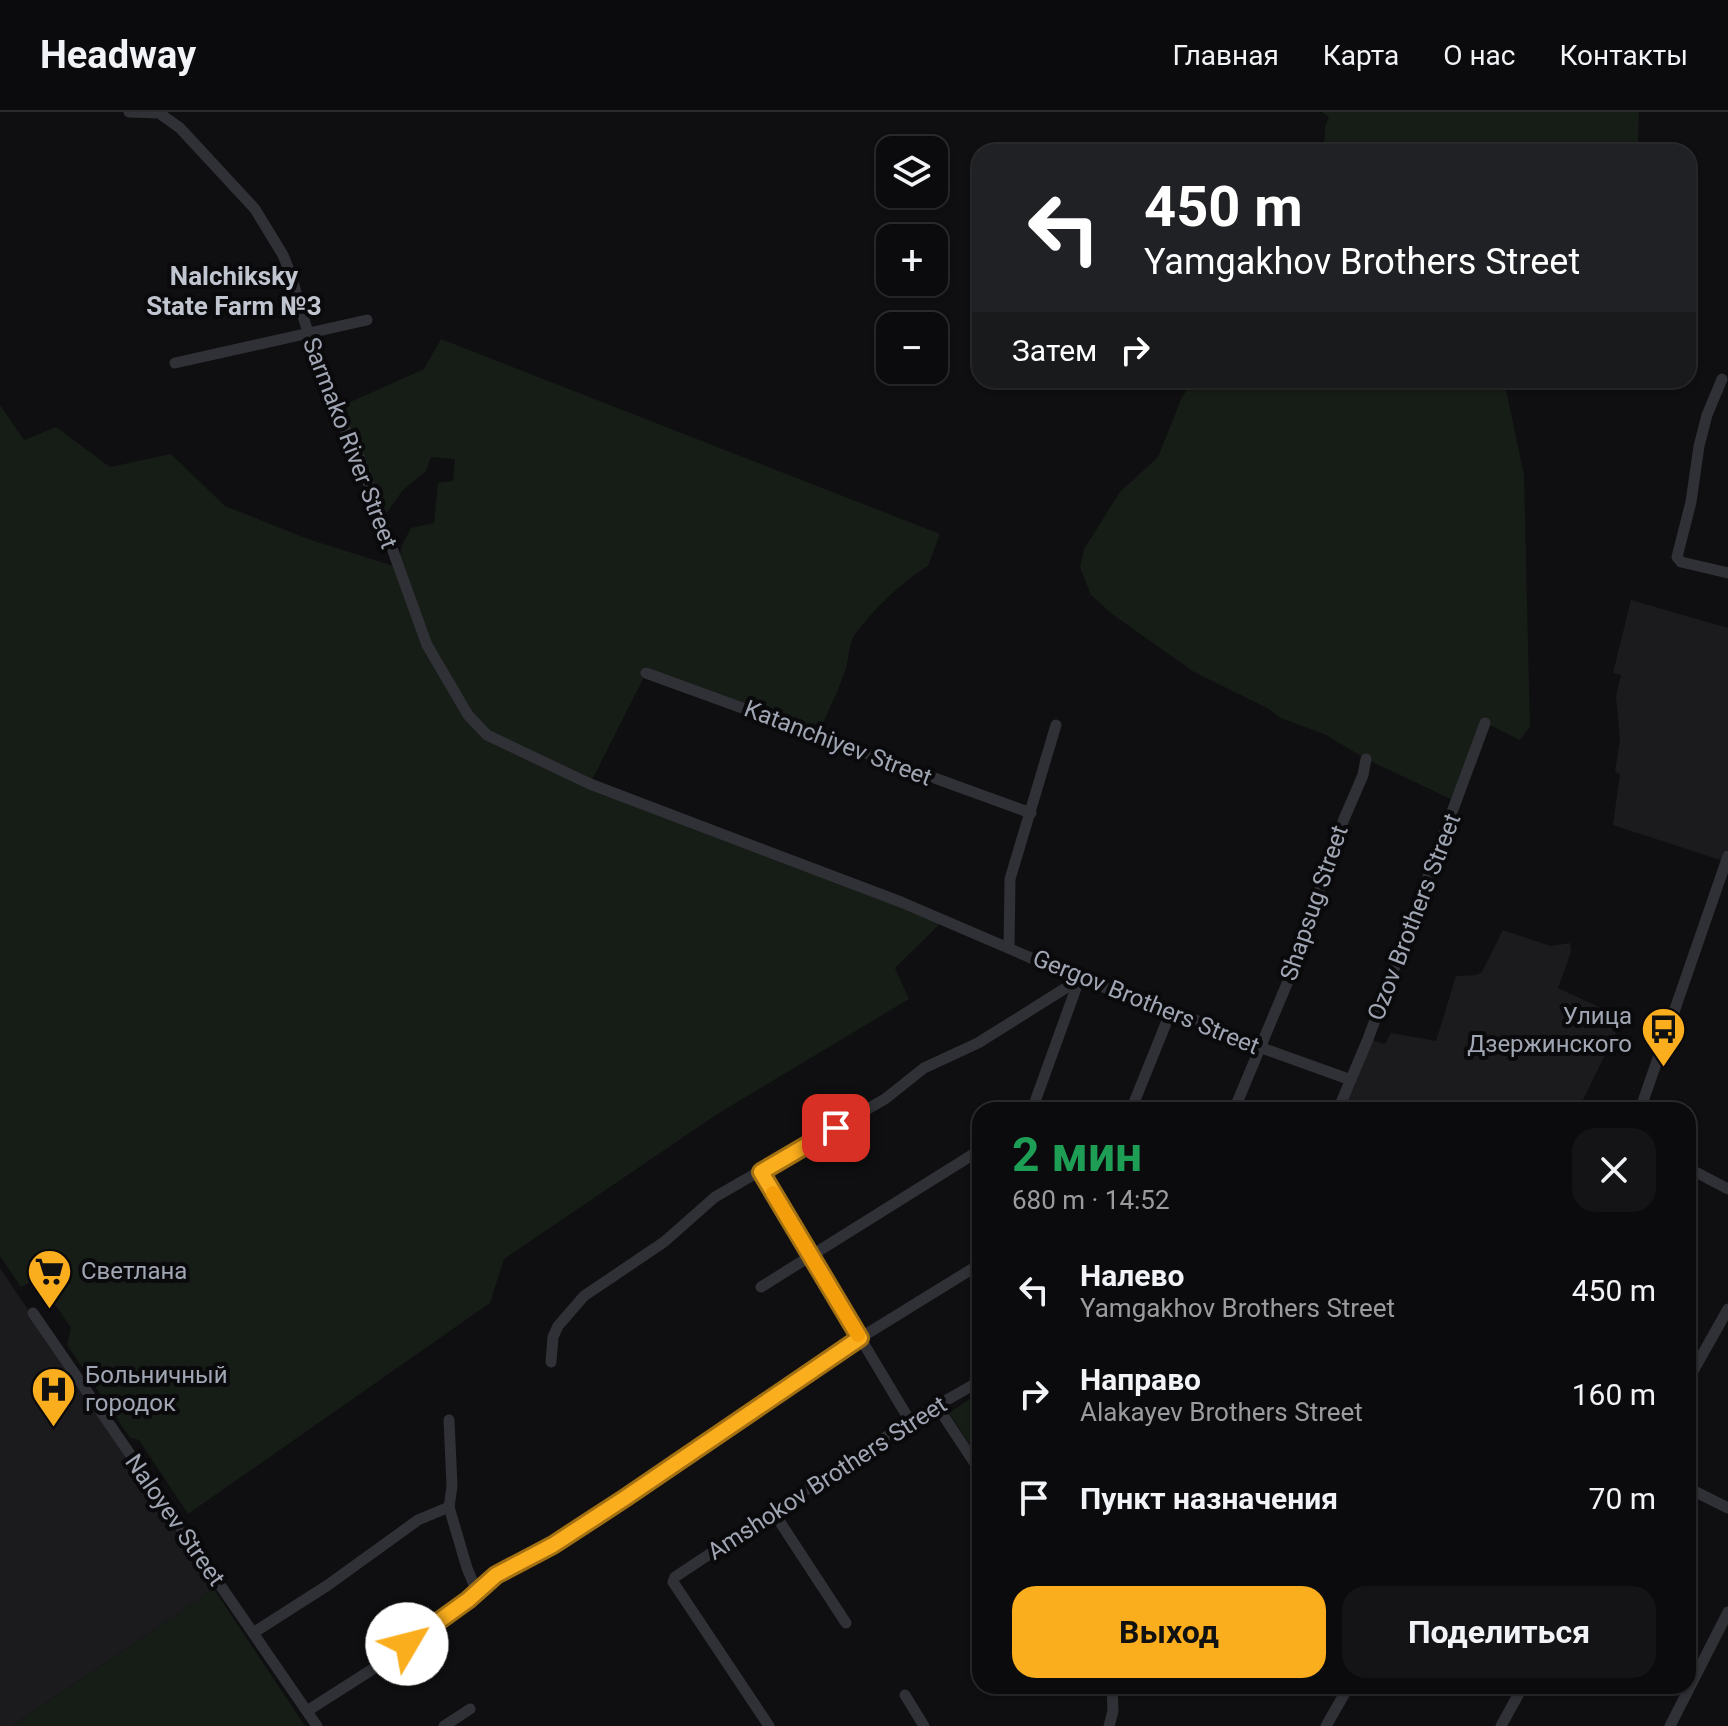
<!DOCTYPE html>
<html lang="ru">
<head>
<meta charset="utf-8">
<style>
  body { margin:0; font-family:Roboto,sans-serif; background:#141416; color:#f1f3f6; height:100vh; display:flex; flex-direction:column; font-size:30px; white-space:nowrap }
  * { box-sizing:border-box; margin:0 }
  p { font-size:26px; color:#9a9b9d }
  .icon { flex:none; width:44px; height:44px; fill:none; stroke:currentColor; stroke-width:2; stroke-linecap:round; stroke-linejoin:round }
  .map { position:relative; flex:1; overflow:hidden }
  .side { position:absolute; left:972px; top:990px; width:724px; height:592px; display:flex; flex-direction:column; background:#0b0b0d; border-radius:24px; box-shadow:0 2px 6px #0004,0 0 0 2px #2b2b2e }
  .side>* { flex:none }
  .banner { position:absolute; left:972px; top:32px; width:724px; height:244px; border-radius:24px; box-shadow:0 2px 6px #0004,0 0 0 2px #2b2b2e; background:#202124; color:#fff; overflow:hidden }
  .buttons { position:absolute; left:876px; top:24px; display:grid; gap:16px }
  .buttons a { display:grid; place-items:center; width:72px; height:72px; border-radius:16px; background:#0b0b0d; box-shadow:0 2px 6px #0004,0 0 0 2px #2b2b2e; font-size:40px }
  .pin { position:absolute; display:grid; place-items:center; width:68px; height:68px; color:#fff; margin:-34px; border-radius:16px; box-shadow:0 4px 12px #0006 }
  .me { position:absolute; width:88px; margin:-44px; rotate:53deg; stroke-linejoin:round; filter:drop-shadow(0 0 6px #0008) }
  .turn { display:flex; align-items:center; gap:28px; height:168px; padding:0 40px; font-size:36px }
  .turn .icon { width:104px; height:104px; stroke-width:2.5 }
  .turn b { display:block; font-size:56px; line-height:68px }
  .then { display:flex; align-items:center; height:76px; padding:0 40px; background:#0003; gap:16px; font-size:30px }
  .round { display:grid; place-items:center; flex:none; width:84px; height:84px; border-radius:24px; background:#141416 }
  .overview { display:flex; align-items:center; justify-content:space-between; height:136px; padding:0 40px }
  h1 { font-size:48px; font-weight:700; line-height:60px; color:#1e9e55 }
  .primary-button { display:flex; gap:16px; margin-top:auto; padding:16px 40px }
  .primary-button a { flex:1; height:92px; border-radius:24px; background:#fbae1d; color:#111; font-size:32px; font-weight:700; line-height:92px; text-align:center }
  .primary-button a+a { background:#141416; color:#f1f3f6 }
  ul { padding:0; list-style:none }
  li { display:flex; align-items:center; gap:24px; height:104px; padding:0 40px }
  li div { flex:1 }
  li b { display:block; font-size:30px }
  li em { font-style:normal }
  header { display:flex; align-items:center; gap:48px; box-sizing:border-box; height:112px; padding:0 40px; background:#0b0b0d; border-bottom:2px solid #2b2b2e }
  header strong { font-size:38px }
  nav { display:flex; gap:44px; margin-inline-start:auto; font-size:28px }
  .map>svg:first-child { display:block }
  .built { fill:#1b1b1e }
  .green { fill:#161c16 }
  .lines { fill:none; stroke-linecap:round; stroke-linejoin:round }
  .minor { stroke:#303136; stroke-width:11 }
  .route-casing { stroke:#a37113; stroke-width:20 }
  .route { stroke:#fbae1d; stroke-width:14 }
  .slow { stroke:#f59e0b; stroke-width:14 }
  .labels { text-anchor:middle; stroke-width:8; stroke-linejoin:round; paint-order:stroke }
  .street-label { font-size:24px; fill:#a0a6b3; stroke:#0a0a0c }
  .poi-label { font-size:24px; fill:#a0a6b3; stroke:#0a0a0c; text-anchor:start }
  .neighbourhood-label { font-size:26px; font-weight:bold; fill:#c1c5cf; stroke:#0a0a0c }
</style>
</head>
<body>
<header>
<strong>Headway</strong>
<nav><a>Главная</a><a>Карта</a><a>О нас</a><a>Контакты</a></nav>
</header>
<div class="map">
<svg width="1728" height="1614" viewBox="0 0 1728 1614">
  <rect width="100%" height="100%" fill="#0f0f11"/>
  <!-- built -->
  <g class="built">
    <polygon points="1631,488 1728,516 1728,744 1726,750 1613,713 1620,662 1615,660 1620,627 1616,584 1621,563 1613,561"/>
    <polygon points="1503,818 1551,834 1570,831 1571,840 1558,876 1623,906 1578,998 1565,998 1555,994 1552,998 1338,998 1368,927 1385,932 1391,921 1436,929 1456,864 1476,863 1482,860"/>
    <polygon points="0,1156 214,1477 12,1614 0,1614"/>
  </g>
  <!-- green -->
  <g class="green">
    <polygon points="1322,0 1639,0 1638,28 1645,40 1324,40 1325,15 1329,5"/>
    <path d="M441 227 940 422 928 454C905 467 865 504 852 528 848 538 849 549 845 559 838 580 827 601 818 622L646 561 590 672 943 809 895 856 909 887 719 1001 504 1147 490 1191 188 1402 139 1328 130 1326 67 1233 71 1216 37 1166 21 1175 0 1144V293L24 328 56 315 110 355 171 342 225 394 308 427 397 455 402 433 411 416 434 411 438 371 453 369 455 347 431 345 426 359 403 378 385 403 344 303 348 291 424 257Z"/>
    <polygon points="1194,268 1504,268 1524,363 1530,615 1520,628 1486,611 1457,690 1366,647 1326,623 1281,606 1267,596 1194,560 1112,502 1091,483 1080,455 1084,437 1120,380 1158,345 1182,285"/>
    <polygon points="980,1280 980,1348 949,1301"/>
    <polygon points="214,1477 305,1614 12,1614"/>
  </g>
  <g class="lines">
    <!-- minor -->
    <g class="minor">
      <polyline points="129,0 159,1 180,16 255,97 283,143 291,163 324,275 359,345 427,533 468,603 487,623 590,672 901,790 1080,867 1181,902 1259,935 1351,968"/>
      <polyline points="175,251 367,208"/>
      <polyline points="1722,267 1707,303 1699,334 1691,390 1677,445 1681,450 1728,461"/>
      <polyline points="646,561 1031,701"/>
      <polyline points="1009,835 1010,767 1056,613"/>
      <polyline points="1032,998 1079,868"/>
      <polyline points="1131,998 1171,899"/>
      <polyline points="1234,998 1291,862 1344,707 1363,663 1366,647"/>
      <polyline points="1338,998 1368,927 1485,611"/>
      <polyline points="1640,998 1728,744"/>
      <polyline points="1688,1056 1728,1077"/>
      <polyline points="761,1060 910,1309"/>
      <polyline points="761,1175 980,1038"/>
      <polyline points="33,1201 317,1614"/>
      <polyline points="551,1250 553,1225 558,1214 584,1184 664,1130 715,1085 885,987 924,956 978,931 1080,867"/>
      <polyline points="1688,1268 1728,1197"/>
      <polyline points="937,1294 980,1359"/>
      <polyline points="449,1308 452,1374 449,1395 467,1456 477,1480"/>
      <polyline points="1688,1376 1728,1396"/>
      <polyline points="774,1401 846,1511"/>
      <polyline points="253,1521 328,1473 418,1408 449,1395"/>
      <polyline points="905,1583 924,1614"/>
      <polyline points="307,1599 387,1548 468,1488 496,1463 553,1433 860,1226 980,1152"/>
      <polyline points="444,1614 470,1597"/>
      <polyline points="769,1614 673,1470 675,1465 910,1309 980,1269"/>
      <polyline points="1109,1614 1113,1599 1112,1574"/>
      <polyline points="1326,1614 1349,1574"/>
      <polyline points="1501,1614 1523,1574"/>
      <polyline points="1670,1614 1728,1500"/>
    </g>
  </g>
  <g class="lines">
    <defs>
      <polyline id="route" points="407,1532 468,1488 496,1463 553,1433 625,1386 860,1226 761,1060 836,1016"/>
    </defs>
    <!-- route casing -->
    <use href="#route" class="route-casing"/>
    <!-- route -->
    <use href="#route" class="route"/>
    <!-- slow -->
    <polyline class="slow" points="773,1081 858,1223"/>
  </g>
  <!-- icons -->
  <defs>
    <symbol id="bus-pin" viewBox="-11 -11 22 30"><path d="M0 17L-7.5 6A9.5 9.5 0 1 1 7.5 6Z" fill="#fbae1d" stroke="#0a0a0c"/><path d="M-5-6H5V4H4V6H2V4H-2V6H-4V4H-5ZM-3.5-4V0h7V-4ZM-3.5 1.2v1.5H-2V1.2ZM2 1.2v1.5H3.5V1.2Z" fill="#111"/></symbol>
    <symbol id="supermarket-pin" viewBox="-11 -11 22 30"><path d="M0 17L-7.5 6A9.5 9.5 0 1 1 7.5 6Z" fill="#fbae1d" stroke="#0a0a0c"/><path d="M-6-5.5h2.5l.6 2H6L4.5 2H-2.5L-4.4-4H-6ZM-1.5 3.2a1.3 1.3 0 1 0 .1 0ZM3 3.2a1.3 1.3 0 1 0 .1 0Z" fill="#111"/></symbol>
    <symbol id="hospital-pin" viewBox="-11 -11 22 30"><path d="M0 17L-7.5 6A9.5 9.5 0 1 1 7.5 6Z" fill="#fbae1d" stroke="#0a0a0c"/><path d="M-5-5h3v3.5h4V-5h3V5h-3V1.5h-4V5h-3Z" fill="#111"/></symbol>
  </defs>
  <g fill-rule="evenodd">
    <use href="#bus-pin" x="1638" y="892" width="51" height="69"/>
    <use href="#supermarket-pin" x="24" y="1134" width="51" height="69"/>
    <use href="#hospital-pin" x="28" y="1252" width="51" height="69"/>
  </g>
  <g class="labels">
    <!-- street labels -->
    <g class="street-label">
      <text transform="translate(350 331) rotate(69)" y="8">Sarmako River Street</text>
      <text transform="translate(838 631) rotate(21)" y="8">Katanchiyev Street</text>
      <text transform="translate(1314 791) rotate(-71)" y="8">Shapsug Street</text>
      <text transform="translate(1414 805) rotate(-69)" y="8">Ozov Brothers Street</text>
      <text transform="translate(1146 890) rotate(22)" y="8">Gergov Brothers Street</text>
      <text transform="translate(827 1366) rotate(-33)" y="8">Amshokov Brothers Street</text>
      <text transform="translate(175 1408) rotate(55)" y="8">Naloyev Street</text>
    </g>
    <!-- poi labels -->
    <g class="poi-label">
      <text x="1632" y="912" text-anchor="end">Улица<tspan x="1632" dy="28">Дзержинского</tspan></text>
      <text x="81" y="1167">Светлана</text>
      <text x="85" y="1271">Больничный<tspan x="85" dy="28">городок</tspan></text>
    </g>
    <!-- neighbourhood labels -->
    <g class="neighbourhood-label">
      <text x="234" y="173">Nalchiksky<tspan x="234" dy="30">State Farm №3</tspan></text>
    </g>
  </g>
</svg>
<div class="buttons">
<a><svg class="icon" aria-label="layers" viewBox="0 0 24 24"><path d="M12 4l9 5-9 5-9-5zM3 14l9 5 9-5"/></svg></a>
<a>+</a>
<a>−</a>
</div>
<div class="pin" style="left:836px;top:1016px;background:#d93025"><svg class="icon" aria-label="arrive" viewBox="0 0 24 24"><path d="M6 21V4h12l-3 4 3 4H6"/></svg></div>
<svg class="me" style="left:407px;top:1532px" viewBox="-20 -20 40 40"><circle r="19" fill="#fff"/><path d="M0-13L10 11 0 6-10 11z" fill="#fbae1d"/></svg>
<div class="banner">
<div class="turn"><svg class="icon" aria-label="left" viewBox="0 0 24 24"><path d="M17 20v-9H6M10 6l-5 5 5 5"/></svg><div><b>450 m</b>Yamgakhov Brothers Street</div></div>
<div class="then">Затем<svg class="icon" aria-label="right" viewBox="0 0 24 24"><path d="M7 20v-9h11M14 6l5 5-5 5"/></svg></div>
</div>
<section class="side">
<div class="overview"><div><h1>2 мин</h1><p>680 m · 14:52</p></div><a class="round"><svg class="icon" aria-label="close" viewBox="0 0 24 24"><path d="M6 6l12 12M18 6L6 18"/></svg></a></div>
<ul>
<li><svg class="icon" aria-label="left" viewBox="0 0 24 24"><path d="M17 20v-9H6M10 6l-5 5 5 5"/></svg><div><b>Налево</b><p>Yamgakhov Brothers Street</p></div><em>450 m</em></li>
<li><svg class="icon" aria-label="right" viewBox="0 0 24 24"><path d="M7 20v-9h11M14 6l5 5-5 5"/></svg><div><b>Направо</b><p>Alakayev Brothers Street</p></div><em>160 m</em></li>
<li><svg class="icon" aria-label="arrive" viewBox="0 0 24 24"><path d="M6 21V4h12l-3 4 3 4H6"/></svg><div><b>Пункт назначения</b></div><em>70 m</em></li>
</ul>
<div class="primary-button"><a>Выход</a><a>Поделиться</a></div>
</section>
</div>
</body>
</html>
